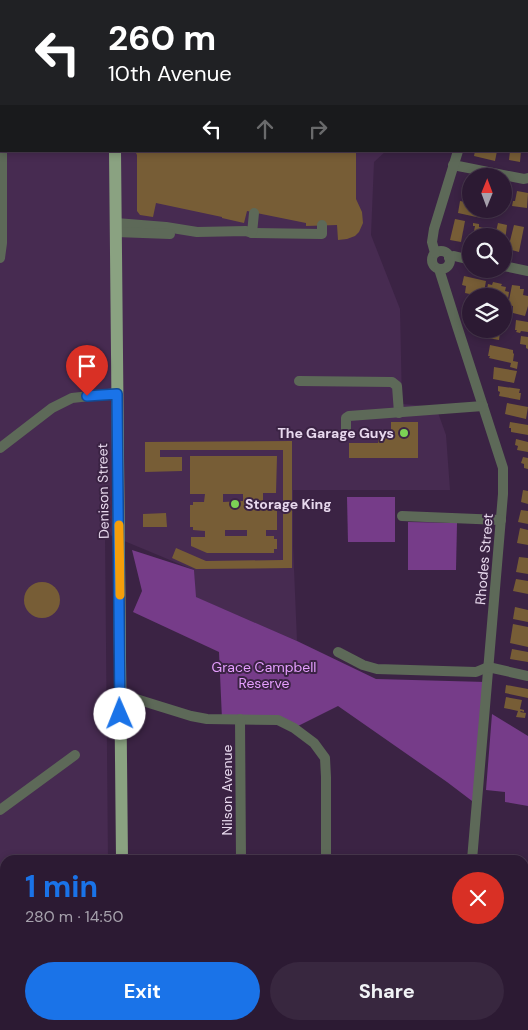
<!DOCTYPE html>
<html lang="en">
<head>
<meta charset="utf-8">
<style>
  body { margin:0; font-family:"DM Sans",sans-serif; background:#38273f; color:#f1f3f6; height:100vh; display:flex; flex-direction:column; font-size:19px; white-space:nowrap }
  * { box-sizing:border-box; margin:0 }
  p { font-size:16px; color:#a6a1ac }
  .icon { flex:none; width:28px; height:28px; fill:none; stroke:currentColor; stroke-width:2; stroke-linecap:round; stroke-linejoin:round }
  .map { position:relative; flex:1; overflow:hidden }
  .panel { position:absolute; left:0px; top:855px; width:529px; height:175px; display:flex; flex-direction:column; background:#2c1a33; border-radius:15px 15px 0 0; box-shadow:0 2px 8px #0003,0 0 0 1px #48384e }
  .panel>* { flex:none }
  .banner { position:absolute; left:0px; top:0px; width:529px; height:152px; box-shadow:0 2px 8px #0003,0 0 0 1px #48384e; background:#202124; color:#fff; overflow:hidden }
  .needle { width:32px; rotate:1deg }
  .controls { position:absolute; left:462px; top:168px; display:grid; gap:10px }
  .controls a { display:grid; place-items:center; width:50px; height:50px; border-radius:50%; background:#2c1a33; box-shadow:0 2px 8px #0003,0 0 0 1px #48384e; font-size:25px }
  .pin { position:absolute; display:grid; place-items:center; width:42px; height:42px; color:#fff; margin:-51px -21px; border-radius:50% 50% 50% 0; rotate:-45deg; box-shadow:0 0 5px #0007 }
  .pin .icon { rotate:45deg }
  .me { position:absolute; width:55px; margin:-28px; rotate:359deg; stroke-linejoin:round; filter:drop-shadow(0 0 4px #0008) }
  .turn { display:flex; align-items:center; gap:18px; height:105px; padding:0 25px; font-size:22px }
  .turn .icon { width:65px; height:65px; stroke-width:2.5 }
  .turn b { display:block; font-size:35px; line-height:42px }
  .lanes { display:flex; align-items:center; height:48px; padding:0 25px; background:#0003; justify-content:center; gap:25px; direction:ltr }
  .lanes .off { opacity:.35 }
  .round { display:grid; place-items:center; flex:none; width:52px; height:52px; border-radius:26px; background:#38273f }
  .summary { display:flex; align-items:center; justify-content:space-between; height:85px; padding:0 25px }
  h1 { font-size:30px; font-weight:700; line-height:38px; color:#1a73e8 }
  .action { display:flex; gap:10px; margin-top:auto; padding:10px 25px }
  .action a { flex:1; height:58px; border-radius:30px; background:#1a73e8; color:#fff; font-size:20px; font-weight:700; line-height:58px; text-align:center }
  .action a+a { background:#38273f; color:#f1f3f6 }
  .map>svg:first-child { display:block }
  .built { fill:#472b51 }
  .green { fill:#763c89 }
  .building { fill:#775d36; fill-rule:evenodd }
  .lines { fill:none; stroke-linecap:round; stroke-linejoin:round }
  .minor { stroke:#5d6958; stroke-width:10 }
  .major { stroke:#8aa281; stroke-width:12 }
  .route-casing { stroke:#114b97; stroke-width:12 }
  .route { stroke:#1a73e8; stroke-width:9 }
  .slow { stroke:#f59e0b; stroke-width:9 }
  .poi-dot { fill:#7cd155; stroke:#3b2344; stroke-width:2 }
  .labels { text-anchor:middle; stroke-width:4; stroke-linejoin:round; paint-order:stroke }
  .poi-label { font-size:14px; font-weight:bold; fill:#e7d8ed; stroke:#3b2344; text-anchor:end }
  .street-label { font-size:14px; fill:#e7d8ed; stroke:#3b2344 }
  .park-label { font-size:14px; fill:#e69fff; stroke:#3b2344 }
</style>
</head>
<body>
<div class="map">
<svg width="528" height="1030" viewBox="0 0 528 1030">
  <rect width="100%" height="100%" fill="#3b2344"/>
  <!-- built -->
  <polygon class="built" points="0,3 1,3 1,151 386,151 374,162 371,235 400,309 402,404 436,407 446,435 450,490 293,490 293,545 297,641 195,597 194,570 105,533 108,860 5,860 5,1025 109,1025 109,1030 0,1030"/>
  <!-- green -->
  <g class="green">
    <polygon points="347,497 395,497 395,542 348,542"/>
    <polygon points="408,522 457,523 456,570 408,570"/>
    <polygon points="132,550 194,570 196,597 297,641 376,679 486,682 476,804 447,782 338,706 294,728 278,720 222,719 219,652 133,612 142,591"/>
    <polygon points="492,714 528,736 528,806 505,802 505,792 486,790"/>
  </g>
  <!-- building -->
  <g class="building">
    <polygon points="135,151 356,151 356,199 362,212 363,223 359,232 355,236 347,239 338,240 337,225 306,226 306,223 247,211 244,223 222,218 222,217 156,203 153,217 140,215 137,211 137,155"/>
    <polygon points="475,151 497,151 495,161 474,156"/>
    <polygon points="510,151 521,151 520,162 509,160"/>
    <polygon points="469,188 471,188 471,198 467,197"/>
    <polygon points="504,190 512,192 509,206 504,205"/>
    <polygon points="517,191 528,193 527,208 512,206 513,201 515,201"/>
    <polygon points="460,201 471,203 471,209 483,209 481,218 458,213"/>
    <polygon points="455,219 465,221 461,242 450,240"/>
    <polygon points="473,223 479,224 479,227 489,229 488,236 473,236 475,226 473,226"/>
    <polygon points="498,223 507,225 505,241 504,236 495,236"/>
    <polygon points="514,225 524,227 519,252 508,249"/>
    <polygon points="464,276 486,281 484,292 480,291 479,296 465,293 466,286 462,285"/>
    <polygon points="493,282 502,284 501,286 506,287 505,291 509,292 508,299 504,298 504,296 486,295 488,284 492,285"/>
    <polygon points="512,285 520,286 520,289 524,289 523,295 528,296 528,306 525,316 513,313 513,306 508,305"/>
    <polygon points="516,320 528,322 528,332 521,331 520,333 516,332 517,330 515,330"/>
    <polygon points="478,329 498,329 498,331 500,332 499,340 482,337 482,335 477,334"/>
    <polygon points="521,336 528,337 528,349 526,348 526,345 520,344"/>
    <polygon points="490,345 513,350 513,353 514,354 513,361 518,362 517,369 510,367 511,363 489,358 490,356 488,356"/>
    <polygon points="494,367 517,371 514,383 493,379"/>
    <polygon points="498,386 520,389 519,393 521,393 520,400 499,396 500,392 498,391"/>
    <polygon points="507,403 528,407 526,419 505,414"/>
    <polygon points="391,422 418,422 418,458 349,458 349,443 378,443 378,437 391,437"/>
    <polygon points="510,422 528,425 528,435 511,432 511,428 509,428"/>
    <polygon points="516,439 528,442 528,452 517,450 518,446 515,445"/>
    <polygon points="292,441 292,568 196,569 172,558 176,548 206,561 283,560 283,450 160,450 160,457 182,457 182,471 145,472 145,442"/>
    <path d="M190 456H277L276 493H263V501H277V530H266V536H274V539H277V549H274V553H207L191 546V537H205V531L193 530V527H190V505H193V502H204L205 494H190ZM223 494H243V501L223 502ZM225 530H247V536H225Z"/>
    <polygon points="523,457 528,458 528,469 524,468 524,464 521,463"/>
    <polygon points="523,490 528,491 528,504 521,502"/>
    <polygon points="521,510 528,511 528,524 518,522"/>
    <polygon points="166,513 167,527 143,527 143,514"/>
    <polygon points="520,528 528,530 528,545 517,543"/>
    <polygon points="519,557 528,558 528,574 516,572"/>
    <polygon points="516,579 528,581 528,594 513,591"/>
    <circle cx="42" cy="600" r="18"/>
    <polygon points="515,607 528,610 528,622 513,619"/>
    <polygon points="513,624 528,627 528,647 510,643"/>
    <polygon points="512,649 528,652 528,662 510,659"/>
    <polygon points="506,685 528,689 528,698 505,693"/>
    <polygon points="506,697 522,700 520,709 524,710 524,712 521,711 520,712 526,713 525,718 516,717 518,711 504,708"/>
  </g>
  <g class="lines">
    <!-- minor -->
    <g class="minor">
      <polyline points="44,0 50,1"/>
      <polyline points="11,1 11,0"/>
      <polyline points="0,37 1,36"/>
      <polyline points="1,81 1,97"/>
      <polyline points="453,165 524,179 528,178"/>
      <polyline points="116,223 166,227 197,232 246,231 252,233 322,234 322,225"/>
      <polyline points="116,232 170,234"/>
      <polyline points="252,233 254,213"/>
      <circle cx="441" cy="260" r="9"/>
      <polyline points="435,253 432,242 434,229 458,151"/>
      <polyline points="0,258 2,243 2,151"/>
      <polyline points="449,258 454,256 471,260"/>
      <polyline points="504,266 528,271"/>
      <polyline points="439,269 457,326 503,468 503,494 472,860"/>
      <polyline points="299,381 392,382 397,386 399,413"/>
      <polyline points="346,434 346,418 349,416 483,406"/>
      <polyline points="0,448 52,408 72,398 117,393"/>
      <polyline points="402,516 501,520"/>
      <polyline points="338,652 363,665 377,669 476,672 488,667 528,676"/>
      <polyline points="120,694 191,716 207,719 278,720 294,728 314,743 325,758 326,777 326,860"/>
      <polyline points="240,719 241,860"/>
      <polyline points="0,810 75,755"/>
      <polyline points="0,985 5,992"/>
      <polyline points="244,1025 244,1030"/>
      <polyline points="327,1025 327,1030"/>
      <polyline points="441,1030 442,1025"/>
    </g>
    <!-- major -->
    <g class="major">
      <polyline points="114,0 114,1"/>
      <polyline points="115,151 122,860"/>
      <polyline points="123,1025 123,1030"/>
    </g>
  </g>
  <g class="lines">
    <defs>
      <polyline id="route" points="87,396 117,394 120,714"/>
    </defs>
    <!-- route casing -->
    <use href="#route" class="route-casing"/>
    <!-- route -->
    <use href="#route" class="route"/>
    <!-- slow -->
    <polyline class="slow" points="119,525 120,595"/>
  </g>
  <!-- markers -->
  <g class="poi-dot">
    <circle cx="404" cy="433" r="5"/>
    <circle cx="235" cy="504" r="5"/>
  </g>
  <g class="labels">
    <!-- poi labels -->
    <g class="poi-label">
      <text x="394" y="438">The Garage Guys</text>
      <text x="245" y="509" text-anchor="start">Storage King</text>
    </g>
    <!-- street labels -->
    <g class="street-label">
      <text transform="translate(103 491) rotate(-91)" y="5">Denison Street</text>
      <text transform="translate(484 559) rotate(-85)" y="5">Rhodes Street</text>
      <text transform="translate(227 790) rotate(-90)" y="5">Nilson Avenue</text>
    </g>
    <!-- park labels -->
    <g class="park-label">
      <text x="264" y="672">Grace Campbell<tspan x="264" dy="16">Reserve</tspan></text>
    </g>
  </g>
</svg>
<div class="controls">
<a><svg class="needle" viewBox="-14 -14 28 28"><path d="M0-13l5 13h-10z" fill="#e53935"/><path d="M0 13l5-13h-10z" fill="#a6a1ac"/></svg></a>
<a><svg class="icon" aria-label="search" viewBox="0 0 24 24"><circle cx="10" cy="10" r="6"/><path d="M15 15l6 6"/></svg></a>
<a><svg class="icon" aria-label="layers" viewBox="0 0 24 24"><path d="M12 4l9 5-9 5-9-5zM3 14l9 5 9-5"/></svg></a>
</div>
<div class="pin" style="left:87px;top:396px;background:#d93025"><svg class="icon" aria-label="arrive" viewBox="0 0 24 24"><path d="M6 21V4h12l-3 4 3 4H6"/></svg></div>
<svg class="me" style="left:120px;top:714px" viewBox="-20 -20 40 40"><circle r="19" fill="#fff"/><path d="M0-13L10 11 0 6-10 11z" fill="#1a73e8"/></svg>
<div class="banner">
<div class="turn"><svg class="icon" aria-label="left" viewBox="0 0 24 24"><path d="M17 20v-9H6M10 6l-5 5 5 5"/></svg><div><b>260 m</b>10th Avenue</div></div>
<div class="lanes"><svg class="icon" aria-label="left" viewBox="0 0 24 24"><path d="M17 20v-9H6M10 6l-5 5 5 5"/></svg><svg class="icon off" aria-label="ahead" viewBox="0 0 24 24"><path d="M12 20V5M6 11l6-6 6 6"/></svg><svg class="icon off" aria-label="right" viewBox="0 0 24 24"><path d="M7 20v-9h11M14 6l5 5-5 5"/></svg></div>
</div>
<section class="panel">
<div class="summary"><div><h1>1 min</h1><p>280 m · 14:50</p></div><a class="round" style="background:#d93025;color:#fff"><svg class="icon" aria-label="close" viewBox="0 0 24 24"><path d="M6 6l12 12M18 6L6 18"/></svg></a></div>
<div class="action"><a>Exit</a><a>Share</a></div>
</section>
</div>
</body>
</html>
